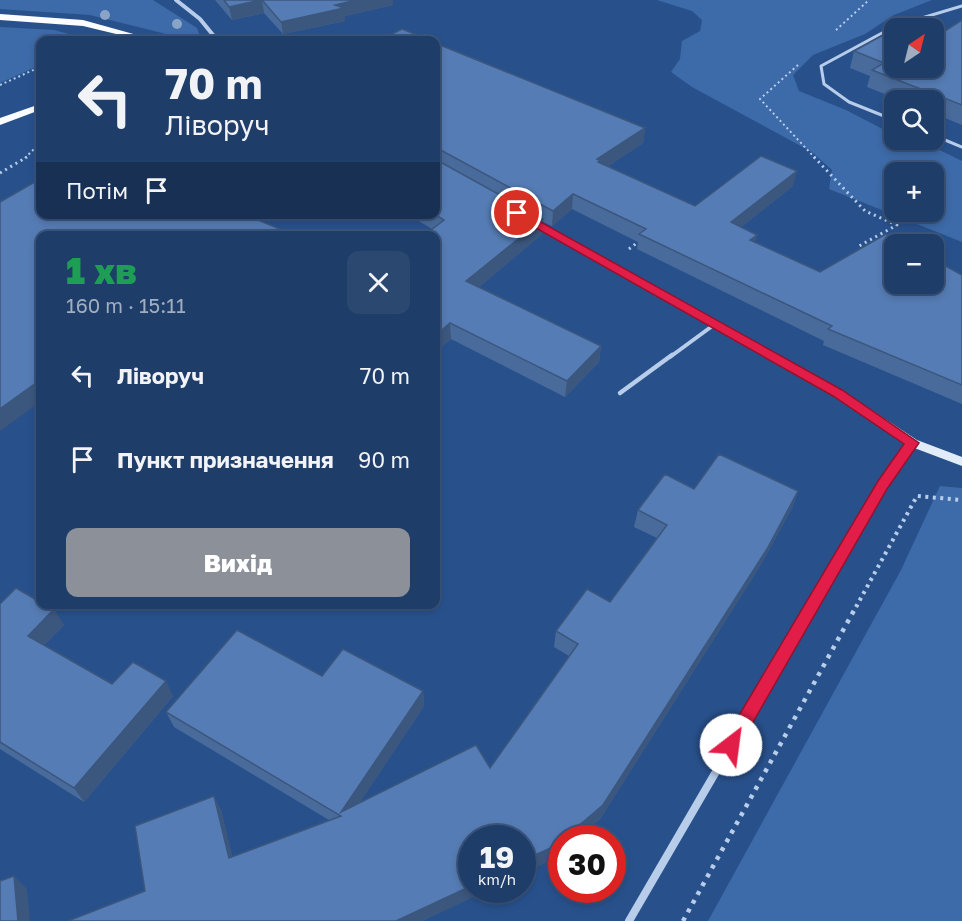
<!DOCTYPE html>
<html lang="uk">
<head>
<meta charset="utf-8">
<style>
  body { margin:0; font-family:"Golos Text",sans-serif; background:#2b4871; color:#f1f3f6; height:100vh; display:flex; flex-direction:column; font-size:22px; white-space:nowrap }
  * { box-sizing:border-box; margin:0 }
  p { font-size:20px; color:#a1aec0 }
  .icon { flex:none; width:33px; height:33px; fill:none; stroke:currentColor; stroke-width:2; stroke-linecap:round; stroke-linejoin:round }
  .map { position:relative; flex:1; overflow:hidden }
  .side { position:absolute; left:36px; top:231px; width:404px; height:378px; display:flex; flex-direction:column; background:#1e3d69; border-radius:12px; box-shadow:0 3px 9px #0003,0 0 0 2px #3c567d }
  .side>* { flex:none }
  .top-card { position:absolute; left:36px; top:36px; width:404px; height:183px; border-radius:12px; box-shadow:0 3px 9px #0003,0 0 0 2px #3c567d; background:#1e3d69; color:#f1f3f6; overflow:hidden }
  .needle { width:39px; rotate:35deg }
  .buttons { position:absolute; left:884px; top:18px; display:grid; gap:12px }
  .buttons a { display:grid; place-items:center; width:60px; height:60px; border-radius:12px; background:#1e3d69; box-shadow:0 3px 9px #0003,0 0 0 2px #3c567d; font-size:30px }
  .speed { position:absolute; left:458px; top:825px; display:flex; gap:12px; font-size:30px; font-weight:700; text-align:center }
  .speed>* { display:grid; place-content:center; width:78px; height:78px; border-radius:50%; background:#1e3d69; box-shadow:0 3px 9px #0003,0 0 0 2px #3c567d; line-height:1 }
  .speed small { font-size:15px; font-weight:400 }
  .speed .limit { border:9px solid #d22; background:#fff; color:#111 }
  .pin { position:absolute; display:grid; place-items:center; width:51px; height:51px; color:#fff; margin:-26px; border:3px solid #fff; border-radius:50%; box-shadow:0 2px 6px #0007 }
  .me { position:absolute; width:66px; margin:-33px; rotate:30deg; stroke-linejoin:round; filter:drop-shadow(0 0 4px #0008) }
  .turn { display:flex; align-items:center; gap:21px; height:126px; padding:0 30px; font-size:27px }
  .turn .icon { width:78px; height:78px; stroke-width:2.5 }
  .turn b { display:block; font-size:42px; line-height:51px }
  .then { display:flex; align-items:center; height:57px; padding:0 30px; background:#0003; gap:12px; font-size:22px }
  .round { display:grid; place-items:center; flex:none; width:63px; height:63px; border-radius:12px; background:#2b4871 }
  .summary { display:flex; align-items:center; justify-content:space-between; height:102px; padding:0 30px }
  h1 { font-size:36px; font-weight:800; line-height:45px; color:#1e9e55 }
  .primary-button { display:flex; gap:12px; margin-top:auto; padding:12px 30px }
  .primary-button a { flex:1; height:69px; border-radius:12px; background:#8c9099; color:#fff; font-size:24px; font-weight:800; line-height:69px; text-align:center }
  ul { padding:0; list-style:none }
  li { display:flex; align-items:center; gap:18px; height:84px; padding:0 30px }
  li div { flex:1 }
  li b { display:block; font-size:22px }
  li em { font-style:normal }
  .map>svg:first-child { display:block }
  .green { fill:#3d6aa8; fill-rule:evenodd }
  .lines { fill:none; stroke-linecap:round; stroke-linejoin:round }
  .path-far3 { stroke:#b7cdea; stroke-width:2; stroke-dasharray:2 3; stroke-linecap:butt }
  .path-far2 { stroke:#b7cdea; stroke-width:3; stroke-dasharray:2 4; stroke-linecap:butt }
  .path-far1 { stroke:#b7cdea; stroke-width:4; stroke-dasharray:3 4.5; stroke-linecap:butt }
  .path { stroke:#b7cdea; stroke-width:4.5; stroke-dasharray:4 6; stroke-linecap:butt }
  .lane-far2 { stroke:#b7cdea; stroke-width:3 }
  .lane-far1 { stroke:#b7cdea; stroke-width:4 }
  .lane { stroke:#b7cdea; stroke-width:4.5 }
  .street-far2 { stroke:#b7cdea; stroke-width:4 }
  .street-far1 { stroke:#b7cdea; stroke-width:6 }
  .street { stroke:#b7cdea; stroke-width:8 }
  .secondary { fill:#e2ebf8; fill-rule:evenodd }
  .primary { fill:#fafcff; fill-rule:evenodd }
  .tree { fill:#8aa4c7 }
  .wall { fill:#496b9b }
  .shaded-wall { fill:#3c577e }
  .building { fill:#557cb4; stroke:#3c577e; stroke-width:1.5 }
  .route { fill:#e11d48; stroke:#92132f; stroke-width:1.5 }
</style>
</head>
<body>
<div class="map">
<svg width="962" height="921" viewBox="0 0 962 921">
  <rect width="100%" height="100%" fill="#28518c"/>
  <!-- green -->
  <g class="green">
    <polygon points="0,0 153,0 197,28 200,36 190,40 90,15 0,9"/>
    <path d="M657 0H932L894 15 865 34 813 55 793 75 799 91 846 110 894 135V140C920 140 939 149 962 161V242L829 189 832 170 812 152 692 87 671 72 680 59 682 41 700 31 702 20 692 11ZM933 172V212H894V172Z"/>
    <polygon points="0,27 54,30 91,40 40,40 40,65 0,83"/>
    <polygon points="940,486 962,488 962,921 708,921 901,570"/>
  </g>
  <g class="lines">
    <!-- path-far3 -->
    <g class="path-far3">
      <polyline points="836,30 869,0"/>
      <polyline points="798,65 760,99 815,158"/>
      <polyline points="0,85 40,67"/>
      <polyline points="25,158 40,143"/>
    </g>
    <!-- path-far2 -->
    <g class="path-far2">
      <polyline points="814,157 865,211 897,225 859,246"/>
      <polyline points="0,173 27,157"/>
      <polyline points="629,249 642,239"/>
    </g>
    <!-- path-far1 -->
    <g class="path-far1">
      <polyline points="32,402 40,407"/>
      <polyline points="856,607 917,496 962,500"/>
    </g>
    <!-- path -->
    <polyline class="path" points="683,921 857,605"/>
    <!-- lane-far2 -->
    <g class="lane-far2">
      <polyline points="894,120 849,102 824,84 821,66 895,26 962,6"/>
      <polyline points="933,135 962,147"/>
    </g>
    <!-- lane-far1 -->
    <polyline class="lane-far1" points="670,357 715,324"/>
    <!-- lane -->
    <polyline class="lane" points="620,393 672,355"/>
    <!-- street-far2 -->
    <polyline class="street-far2" points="176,0 200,19 213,35 211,40"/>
    <!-- street-far1 -->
    <polyline class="street-far1" points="812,607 883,485 913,443"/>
    <!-- street -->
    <polyline class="street" points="629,921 813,605"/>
    <!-- secondary -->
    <polygon class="secondary" points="530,217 841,390 917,440 962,457 962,466 909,446 833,396 527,222 527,218"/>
    <!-- primary -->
    <g class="primary">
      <polygon points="0,14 83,20 155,40 141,40 83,26 0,20"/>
      <polygon points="40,104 40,110 0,125 0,118"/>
    </g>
  </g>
  <!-- trees -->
  <g class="tree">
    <circle cx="105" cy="15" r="5"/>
    <circle cx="177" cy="24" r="5"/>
  </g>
  <!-- wall -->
  <g class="wall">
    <polygon points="215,0 393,0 393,5 345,16 345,21 283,34 264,13 232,20"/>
    <polygon points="962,20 962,125 933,113 933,100 900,100 867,87 870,76 850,68 854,51 942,33"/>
    <polygon points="435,43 645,128 643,143 608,166 695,206 793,186 741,227 755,242 820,272 962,275 962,404 823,345 824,341 637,249 638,242 572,209 552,226 543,222 542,234 479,287 601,346 599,362 565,397 451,339 435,352 435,236 432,229 407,214 435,214"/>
    <polygon points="40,133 40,146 36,135"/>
    <polygon points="694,489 798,491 792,508 760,566 600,819 553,859 422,921 68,921 145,891 221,810 232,857 329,820 174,727 166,712 322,676 423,691 424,706 360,802 490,768 569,656 554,647 556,631 610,602 657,538 634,527 638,510"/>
    <polygon points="0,604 64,625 44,645 112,684 173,696 84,802 0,749"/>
  </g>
  <!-- shaded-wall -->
  <g class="shaded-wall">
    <polygon points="262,0 264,13 232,20 229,7"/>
    <polygon points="356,0 393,0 393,5 345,16 345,21 283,34 281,22 335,5"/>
    <polygon points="645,128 643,143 599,172 597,159"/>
    <polygon points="797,171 793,186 727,238 731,222"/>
    <polygon points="573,194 572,209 552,226 553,211"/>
    <polygon points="543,219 542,234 467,297 466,281"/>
    <polygon points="757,235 753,251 750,240"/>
    <polygon points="450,323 451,339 435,352 435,336"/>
    <polygon points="601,346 599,362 565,397 567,381"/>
    <polygon points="40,380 40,402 0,431 0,409"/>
    <polygon points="798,491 792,508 760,566 600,819 577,838 564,838"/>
    <polygon points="54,609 64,625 38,651 28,636"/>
    <polygon points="166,681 173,696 84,802 74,788"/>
    <polygon points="423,691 424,706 345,825 341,812"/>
    <polygon points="214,796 221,810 236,871 229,858"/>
    <polygon points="561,841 561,852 553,859 522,874 522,861"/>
    <polygon points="14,876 27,889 30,921 18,921"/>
    <polygon points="471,886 471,890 489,890 422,921 396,921"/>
  </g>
  <!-- building -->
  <g class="building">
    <polygon points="224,0 261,0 229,7"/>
    <polygon points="262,0 356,0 335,5 344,8 281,22"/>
    <polygon points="962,20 962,105 872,70 884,63 854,51 894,29 894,68 933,68 933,30 942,33"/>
    <polygon points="904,23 925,28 895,28"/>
    <polygon points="402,29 430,40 380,40"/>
    <polygon points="435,43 645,128 597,159 600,160 598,162 695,206 761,156 797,171 731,222 757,235 750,240 820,272 886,234 906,244 894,244 894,284 933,284 933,259 962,275 962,385 828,329 832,326 639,234 646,229 573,194 553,211 435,147"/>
    <polygon points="435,159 543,219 466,281 601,346 567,381 450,323 435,336 435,236 423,236 444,220 434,214 435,214"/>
    <polygon points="40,179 40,214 244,214 296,236 40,236 40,380 0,409 0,202"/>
    <polygon points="719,454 798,491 767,549 603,805 564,838 561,838 561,841 555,846 522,861 522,838 471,838 471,886 396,921 68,921 145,891 135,826 214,796 229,858 341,816 166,712 237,630 322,676 343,649 423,691 341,812 476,745 490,768 578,644 556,631 587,589 610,602 667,525 638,510 665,474 694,489"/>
    <polygon points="16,588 40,602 40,604 45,604 54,609 28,636 112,684 133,662 166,681 74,788 0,742 0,604"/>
    <polygon points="14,876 18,921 0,921 0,881"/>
  </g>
  <!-- route -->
  <polygon class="route" points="513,211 521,211 842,390 919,443 887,489 737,750 731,753 725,750 723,745 725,739 878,481 904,444 833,396 513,215"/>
</svg>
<div class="buttons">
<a><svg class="needle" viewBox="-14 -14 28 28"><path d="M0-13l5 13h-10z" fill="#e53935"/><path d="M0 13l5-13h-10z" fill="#a1aec0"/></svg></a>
<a><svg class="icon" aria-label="search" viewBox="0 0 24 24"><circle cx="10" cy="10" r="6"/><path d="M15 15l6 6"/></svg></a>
<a>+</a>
<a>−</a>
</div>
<div class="speed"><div>19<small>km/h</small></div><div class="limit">30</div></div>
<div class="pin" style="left:517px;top:213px;background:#d93025"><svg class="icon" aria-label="arrive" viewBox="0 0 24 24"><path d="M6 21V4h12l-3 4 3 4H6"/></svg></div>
<svg class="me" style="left:731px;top:745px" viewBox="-20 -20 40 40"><circle r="19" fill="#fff"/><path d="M0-13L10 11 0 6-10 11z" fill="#e11d48"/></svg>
<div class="top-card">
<div class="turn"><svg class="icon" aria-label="left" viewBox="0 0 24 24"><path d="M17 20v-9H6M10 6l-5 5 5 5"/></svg><div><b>70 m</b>Ліворуч</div></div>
<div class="then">Потім<svg class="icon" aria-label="arrive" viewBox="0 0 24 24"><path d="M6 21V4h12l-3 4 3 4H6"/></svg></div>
</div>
<section class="side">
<div class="summary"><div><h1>1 хв</h1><p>160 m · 15:11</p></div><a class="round"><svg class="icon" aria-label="close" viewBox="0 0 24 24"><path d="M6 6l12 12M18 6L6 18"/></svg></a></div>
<ul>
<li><svg class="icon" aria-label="left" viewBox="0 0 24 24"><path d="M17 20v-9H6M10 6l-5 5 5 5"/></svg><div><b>Ліворуч</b></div><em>70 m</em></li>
<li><svg class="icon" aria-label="arrive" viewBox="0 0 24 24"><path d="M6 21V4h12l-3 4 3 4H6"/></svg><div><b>Пункт призначення</b></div><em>90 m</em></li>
</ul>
<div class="primary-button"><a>Вихід</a></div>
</section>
</div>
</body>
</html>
